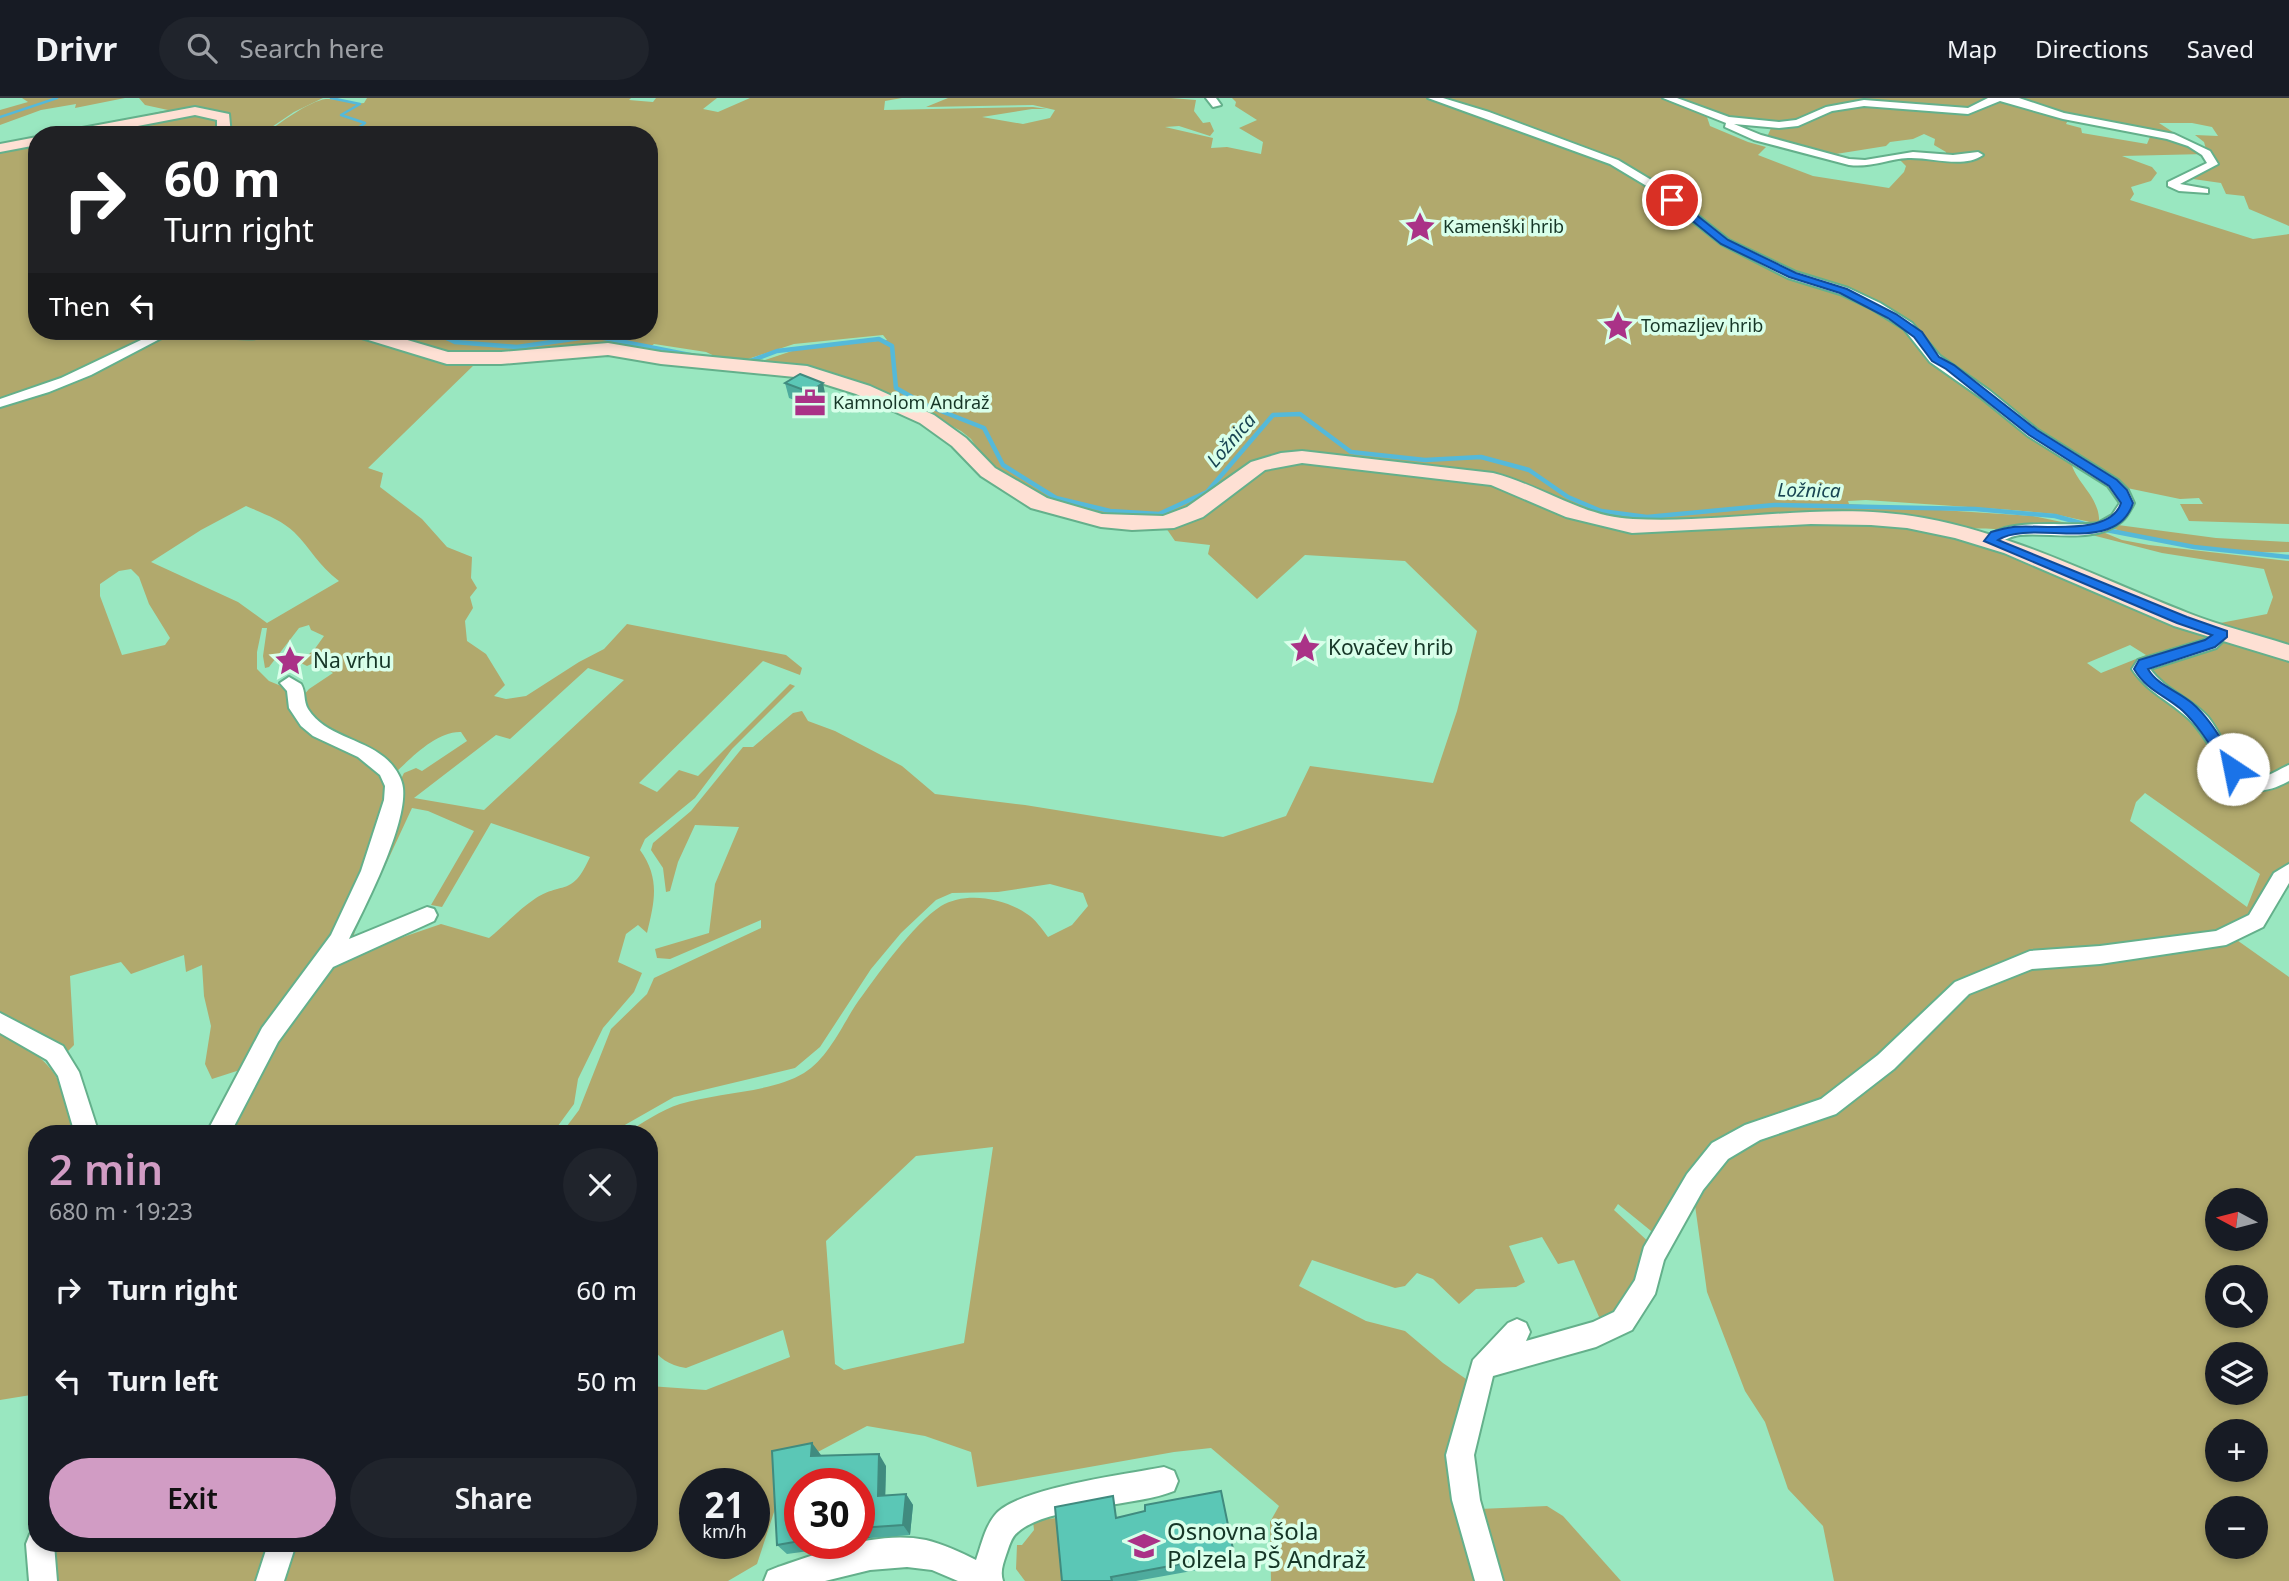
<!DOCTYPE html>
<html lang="en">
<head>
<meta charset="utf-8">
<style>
  body { margin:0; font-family:"Noto Sans",sans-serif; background:#20242c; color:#f1f3f6; height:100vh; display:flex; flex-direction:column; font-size:26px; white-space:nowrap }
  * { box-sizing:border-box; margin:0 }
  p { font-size:23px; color:#9ea1a6 }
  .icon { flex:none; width:38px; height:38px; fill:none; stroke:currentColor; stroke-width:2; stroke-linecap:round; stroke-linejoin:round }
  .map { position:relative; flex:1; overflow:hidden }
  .side { position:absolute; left:28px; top:1027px; width:630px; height:427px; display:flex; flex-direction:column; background:#171b24; border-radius:28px; box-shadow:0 4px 10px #0003 }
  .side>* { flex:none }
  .guide { position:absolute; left:28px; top:28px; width:630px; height:214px; border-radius:28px; box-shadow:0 4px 10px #0003; background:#202124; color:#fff; overflow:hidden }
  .needle { width:46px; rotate:277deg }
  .controls { position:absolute; left:2205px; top:1090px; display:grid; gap:14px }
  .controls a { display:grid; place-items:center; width:63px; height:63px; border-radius:50%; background:#171b24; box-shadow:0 4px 10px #0003; font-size:35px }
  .speed { position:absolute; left:679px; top:1370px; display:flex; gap:14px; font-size:35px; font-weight:700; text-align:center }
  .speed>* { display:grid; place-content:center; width:91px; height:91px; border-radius:50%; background:#171b24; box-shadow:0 4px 10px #0003; line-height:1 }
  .speed small { font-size:18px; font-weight:400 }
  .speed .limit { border:10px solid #d22; background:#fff; color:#111 }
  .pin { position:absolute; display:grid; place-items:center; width:60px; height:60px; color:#fff; margin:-30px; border:4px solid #fff; border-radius:50%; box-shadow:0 2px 7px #0007 }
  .me { position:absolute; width:77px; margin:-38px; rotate:326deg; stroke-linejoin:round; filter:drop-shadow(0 0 5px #0008) }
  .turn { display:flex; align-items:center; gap:24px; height:147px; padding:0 21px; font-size:32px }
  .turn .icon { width:91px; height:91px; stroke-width:2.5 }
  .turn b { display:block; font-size:49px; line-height:60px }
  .then { display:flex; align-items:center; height:66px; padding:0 21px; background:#0003; gap:14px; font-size:26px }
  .round { display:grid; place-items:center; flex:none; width:74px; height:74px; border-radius:37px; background:#20242c }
  .summary { display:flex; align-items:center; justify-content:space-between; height:119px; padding:0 21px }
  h1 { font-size:42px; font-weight:600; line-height:52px; color:#d19cc4 }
  .button { display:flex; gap:14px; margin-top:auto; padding:14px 21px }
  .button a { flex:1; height:80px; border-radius:42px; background:#d19cc4; color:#111; font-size:28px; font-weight:600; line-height:80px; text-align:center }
  .button a+a { background:#20242c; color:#f1f3f6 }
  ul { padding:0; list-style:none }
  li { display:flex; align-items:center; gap:21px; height:91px; padding:0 21px }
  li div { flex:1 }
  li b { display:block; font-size:26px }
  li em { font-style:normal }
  header { display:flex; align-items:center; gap:42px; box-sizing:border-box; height:98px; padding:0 35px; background:#171b24; border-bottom:2px solid #363941 }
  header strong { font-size:33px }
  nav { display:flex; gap:38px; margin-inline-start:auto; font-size:24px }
  .search { width:490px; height:63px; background:#20242c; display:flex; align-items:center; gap:18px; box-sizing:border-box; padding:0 24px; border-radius:38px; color:#9ea1a6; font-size:26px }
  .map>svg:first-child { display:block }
  .green { fill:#b1a96d; fill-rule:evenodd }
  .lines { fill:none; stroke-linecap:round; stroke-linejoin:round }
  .stream-far1 { stroke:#55b9d9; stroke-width:2.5 }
  .stream { stroke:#55b9d9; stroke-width:4.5 }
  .street-casing { stroke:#64b08b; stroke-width:4 }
  .secondary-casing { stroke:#64b08b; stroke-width:4 }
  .street { fill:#fff; fill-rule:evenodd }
  .secondary { fill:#fee0d4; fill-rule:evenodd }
  .wall { fill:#4eab9d }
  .shaded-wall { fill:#408b7f }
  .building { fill:#5bc7b6; stroke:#408b7f; stroke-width:2 }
  .route { fill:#1a73e8; stroke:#114b97; stroke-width:2 }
  .labels { text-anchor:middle; stroke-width:7; stroke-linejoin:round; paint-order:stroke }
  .far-poi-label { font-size:18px; fill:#163627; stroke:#d9ffea; text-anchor:start }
  .far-water-label { font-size:19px; font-style:italic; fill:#184452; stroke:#d9ffea }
  .poi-label { font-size:21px; fill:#163627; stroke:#d9ffea; text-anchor:start }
  .near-poi-label { font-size:24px; fill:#163627; stroke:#d9ffea; text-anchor:start }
</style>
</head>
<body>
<header>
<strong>Drivr</strong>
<div class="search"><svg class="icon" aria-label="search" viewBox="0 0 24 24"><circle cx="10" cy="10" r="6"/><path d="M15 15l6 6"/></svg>Search here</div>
<nav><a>Map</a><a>Directions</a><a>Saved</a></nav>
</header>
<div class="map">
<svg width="2289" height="1483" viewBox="0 0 2289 1483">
  <rect width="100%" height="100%" fill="#99e7c0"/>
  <!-- green -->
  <g class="green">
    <polygon points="22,0 125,0 75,10 76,6 41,12 0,27 0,12 28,4"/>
    <polygon points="139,0 323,0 294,14 260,37 229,37 229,17 217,12 201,11 52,37 168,12 145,7"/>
    <path d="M367 0H631L629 2 653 4 656 0H717L703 11 718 14 750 0H902L885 3 884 12 1033 9 1047 11H1032L982 19 1023 26 1050 20 1055 12 1033 7 926 9 948 0H1171L1196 2 1194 13 1203 25 1210 24 1214 33 1210 38 1179 28 1165 29 1213 40 1211 50 1227 49 1261 56 1263 44 1239 30 1257 22 1235 8 1236 4 1232 0H1429L1610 65 1650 89 1722 146 1839 193 1906 230 1926 253 2071 364C2076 386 2101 399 2099 426L2054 416 2012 412 1866 402 1848 403 1849 406 2033 418 2086 429C2037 429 1985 436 1938 425L1653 424 1598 418 1517 383 1286 355 1248 366 1196 408 1160 420 1081 415 1028 393 988 366 971 341 961 333 927 315 805 267 759 264 798 251 887 242 883 237 794 246 748 261H721L706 254 654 246 645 253 453 257 368 233H649V37H264C278 26 309 3 326 1 339 0 351 7 364 5Z"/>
    <polygon points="1437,0 1991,0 1984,9 1971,12 1856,5 1823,11 1805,21 1783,26 1707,19 1710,28 1748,44 1766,49 1758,57 1813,78 1889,90 1904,74 1906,68 1897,59 1946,61 1946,54 1934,47 1935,41 1924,36 1913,41 1890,44 1886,48 1836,56 1832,60 1802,49 1755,40 1740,31 1767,39 1772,28 1799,26 1825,13 1858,7 1972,14 1989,9 1993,2 2002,1 2069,20 2066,26 2081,30 2082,35 2147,46 2152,34 2188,46 2205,56 2122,58 2152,69 2157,75 2151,83 2131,89 2134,96 2130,102 2253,141 2289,136 2289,426 2189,423 2180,406 2203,406 2199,400 2180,401 2127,390 2037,336 1954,268 1938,260 1921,236 1891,214 1855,196 1792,175 1744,153 1718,137 1658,88 1613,63 1533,32"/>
    <polygon points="2008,0 2289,0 2289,128 2249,111 2244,98 2226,96 2221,85 2186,80 2211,69 2204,44 2195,37 2218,38 2212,29 2192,25 2159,25 2182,40 2071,19"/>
    <polygon points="203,16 217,21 220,37 75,37 170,18"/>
    <polygon points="37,44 37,233 164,233 80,275 0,303 0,51"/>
    <path d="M174 233 243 237 331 233 352 235 431 261 476 265 368 370 383 375 380 389 422 421 447 449 472 459 471 480 477 490 470 499 473 510 465 523 467 543 486 556 505 587 494 598 506 601 526 598 579 564 604 551 627 526 786 557 802 570 800 577 763 563 639 685 657 694 679 672 698 678 790 586 795 588 732 651 695 700 645 741 640 752C660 780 655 802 647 835L638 827 626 836 618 864 642 875 634 894 603 930 578 981 574 1006 552 1036H223L254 974 321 872 377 848 441 826 489 840C504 828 519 811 536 800 564 783 572 799 590 759L491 725 442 809 431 807 474 733 428 713 412 710 355 833 352 844 348 842 398 687 404 675 416 670 422 673 467 643 461 634C437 633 412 659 395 675L310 619 303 598 309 591 333 575 318 563 307 568 299 564 314 552 324 538 311 532 309 527 299 530 269 569 265 570 263 558 267 530H262L257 554V571L269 583 286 590 292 606 384 675 391 705 337 835 246 970 212 981 205 966 211 928 204 898 202 867 186 874 184 857 131 876 121 864 70 878 74 947 67 954 0 915V307L87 278ZM246 408C262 415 282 422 294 434 311 451 318 467 339 483L267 525 238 504 151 464 201 432ZM131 471 139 479 149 506 170 540 165 547 122 557 100 498V486L119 473ZM588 570 624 582 484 712 414 700 496 637 510 641Z"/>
    <path d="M1300 363 1494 385 1587 424 1612 431 1643 433 1837 424 1918 429 2007 453 2212 538 2138 565 2189 613 2243 684 2289 680V769L2234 840 2289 879V1483H1834L1823 1428 1788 1391 1765 1324 1745 1293 1707 1194 1694 1100 1656 1137 1618 1106 1614 1112 1652 1147 1625 1207 1603 1228 1574 1162 1558 1166 1542 1139 1509 1148 1525 1184 1516 1189 1476 1191 1459 1206 1433 1181 1417 1175 1405 1188 1395 1190 1312 1162 1299 1188 1366 1223 1405 1233 1443 1265 1466 1281C1467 1304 1451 1326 1448 1349 1444 1394 1464 1441 1476 1483H1271L1270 1424 1279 1408 1211 1350 1174 1354 977 1389 971 1354 925 1338 867 1328 814 1356 776 1408 757 1466 728 1483H277L290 1446H649V1288L706 1292 790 1259 783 1232 686 1270C668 1267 659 1260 649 1246V1036H625C642 1025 661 1012 680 1006 718 994 771 995 804 975 827 961 841 930 855 908 874 881 914 825 941 808 966 793 1004 800 1027 816 1035 821 1042 831 1048 839L1072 827 1088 808 1083 795 1050 786 998 794 952 795 936 802 901 835 871 871 820 949 795 970 674 999 609 1036H561L579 1012 611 931 647 896 654 880 761 830V822L670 861 657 860 655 851 709 835 715 786 739 729 695 727 678 764 670 793 666 794 663 770 651 752 653 745 691 713 743 649H753L793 615 802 613 808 623 835 633 902 668 935 696 1025 707 1223 739 1286 718 1310 668 1433 685 1457 613 1477 533 1405 463 1305 457 1257 501 1208 456 1210 447 1175 443 1166 430 1260 371ZM2130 547 2146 557 2101 575 2087 565ZM2145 695 2260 776 2247 809 2130 723 2136 704ZM993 1049 964 1245 844 1272 835 1266 826 1143 916 1058ZM2217 1102H2256V1141H2217ZM2217 1180H2256V1218H2217ZM2217 1256H2256V1295H2217ZM2217 1334H2256V1372H2217ZM695 1386H754V1446H695ZM2217 1410H2256V1449H2217Z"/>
    <path d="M2118 427 2216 440 2289 444V454C2230 456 2165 449 2109 429Z"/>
    <polygon points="2098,432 2122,442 2149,447 2289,463 2289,550 2210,527 2267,516 2273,499 2264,471 2162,455 2084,435"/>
    <polygon points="2220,543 2289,559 2289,670 2265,684 2248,681 2214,636 2153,584 2147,566"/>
    <path d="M0 932C57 968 58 973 79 1036H37V1296L0 1302Z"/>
    <polygon points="1547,1408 1563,1418 1621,1483 1499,1483 1479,1411"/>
    <polygon points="1056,1420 1062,1483 1025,1483 1016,1471 1017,1447 1022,1447 1034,1432 1033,1423"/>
    <polygon points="52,1446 270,1446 259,1483 54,1483"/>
  </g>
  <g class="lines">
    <!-- stream-far1 -->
    <g class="stream-far1">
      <polyline points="331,0 360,6 341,17 365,25 348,37"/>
      <polyline points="0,19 57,0"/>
      <polyline points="432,233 436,235"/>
    </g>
    <!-- stream -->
    <g class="stream">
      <polyline points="432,233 455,244 517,249 594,238 695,258"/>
      <polyline points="750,263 777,253 879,241 892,248 896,290 926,307 984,330 1003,367 1056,400 1110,413 1159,416 1207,394 1273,317 1300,316 1351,354 1425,362 1481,359 1529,372 1568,399 1601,413 1647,419 1774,407 1975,411 2055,418 2088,427"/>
      <polyline points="2101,431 2194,449 2289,459"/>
    </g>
    <defs>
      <g id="street">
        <polygon points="1206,0 1216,0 1221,7 1213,9"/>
        <path d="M1428 0H1443L1489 14 1618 62 1658 86 1729 142 1796 174 1848 190 1880 205 1912 225 1940 258 1990 293 2038 332 2118 382 2128 392 2134 405C2131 411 2127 419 2122 423 2097 446 2051 434 2020 437 2007 438 1997 449 1985 446L1982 443C2005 417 2065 430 2098 425L2112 417 2120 405 2108 388 2028 338 1980 299 1930 264 1904 231 1872 211 1840 196 1788 180 1721 146 1650 90 1610 66Z"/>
        <path d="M1663 0H1677L1729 19 1779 24 1796 22 1826 9 1864 2 1968 10 1988 0H2019L2064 15 2174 36 2210 53 2218 66 2180 86 2208 91V95L2179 93 2168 88V84L2207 65 2202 57 2188 48 2167 41 2063 21 2000 3 1968 16 1864 8 1832 13 1798 28 1779 30 1734 26 1761 37 1849 61 1865 62 1913 54 1953 57 1978 54 1983 57C1963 71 1932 59 1908 60 1888 61 1870 70 1849 67L1754 42 1725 29 1726 25Z"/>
        <polygon points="160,233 175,233 91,277 49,294 0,309 0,301 61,280"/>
        <path d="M2222 531 2230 536 2216 550 2150 571C2165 592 2191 600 2208 619 2223 637 2230 668 2254 678 2266 682 2278 671 2289 667V683C2228 717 2222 652 2189 621 2170 603 2147 594 2132 571L2138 562 2204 542Z"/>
        <path d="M289 579 301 586C306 594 303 603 308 611 325 638 361 640 384 659 393 666 402 679 403 690 407 727 366 807 349 841L427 809 434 811 437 817 434 823 333 869 278 944 230 1036H206L262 930 331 837 361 773 384 702 385 688 380 677 358 659 313 638 301 628 289 610 287 593 280 585Z"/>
        <polygon points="2289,766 2289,785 2263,829 2226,847 2100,866 2032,871 1969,896 1894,971 1836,1016 1760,1042 1728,1061 1703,1092 1664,1162 1655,1196 1632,1232 1596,1249 1493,1278 1474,1357 1480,1402 1503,1483 1475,1483 1452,1402 1446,1357 1473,1262 1508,1225 1517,1221 1526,1225 1530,1234 1526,1243 1593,1224 1614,1214 1635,1182 1644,1149 1687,1076 1712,1045 1745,1027 1821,1001 1878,957 1955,884 2030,853 2100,848 2216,833 2249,817 2274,775"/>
        <polygon points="0,915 63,948 79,974 99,1036 75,1036 58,978 47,962 0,935"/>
        <path d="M1164 1369 1174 1373 1178 1383 1174 1393C1135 1409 1047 1408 1018 1434 1011 1439 1009 1449 1006 1457 1003 1466 1000 1474 1003 1483H958L932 1472 907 1469 870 1472 825 1483H764L768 1473 778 1469C823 1454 878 1432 926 1442 943 1446 960 1454 976 1462 981 1448 985 1429 995 1417 1016 1390 1128 1376 1164 1369Z"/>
        <polygon points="37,1433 37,1446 54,1446 57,1483 29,1483 26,1446 30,1436"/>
        <polygon points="268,1446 296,1446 284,1483 256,1483"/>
      </g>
      <g id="secondary">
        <polygon points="195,9 229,16 231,37 217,37 217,22 195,17 91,37 59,37 66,33"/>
        <polygon points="37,39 37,47 0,54 0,46"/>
        <path d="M218 233H277C268 243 227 243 218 233Z"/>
        <path d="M349 233H377L448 254H501L608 245 661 254 807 268 870 288 934 317 966 340 995 370 1047 400 1102 416 1163 418 1187 409 1251 364 1281 355 1302 353 1493 375C1541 387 1582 419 1633 421 1731 426 1827 402 1924 420 2017 437 2100 481 2188 515 2220 528 2255 536 2289 547V563L2174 528 2004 455 1955 440 1907 430 1871 427 1811 426 1632 435 1566 419 1491 387 1302 365 1265 372 1203 419 1174 430 1132 432 1101 429 1031 410 981 378 952 348 920 325 856 296 805 280 661 266 608 257 501 266H447L352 237Z"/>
      </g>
    </defs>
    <!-- street casing -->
    <use href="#street" class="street-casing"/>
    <!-- secondary casing -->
    <use href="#secondary" class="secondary-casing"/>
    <!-- street -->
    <use href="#street" class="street"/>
    <!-- secondary -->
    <use href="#secondary" class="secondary"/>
  </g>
  <!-- wall -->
  <g class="wall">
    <polygon points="785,285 826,300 812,309 789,300"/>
    <polygon points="812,1345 821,1358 886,1368 885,1398 906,1396 913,1407 910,1437 870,1440 859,1442 859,1386 800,1386 800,1446 846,1446 824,1451 787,1456 777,1447"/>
    <polygon points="1116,1420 1234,1456 1231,1466 1136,1483 1062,1483"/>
  </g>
  <!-- shaded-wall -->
  <g class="shaded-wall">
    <polygon points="823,285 826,300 812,309 809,294"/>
    <polygon points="812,1345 821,1357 820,1370 811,1358"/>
    <polygon points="879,1356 886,1368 885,1409 878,1398"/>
    <polygon points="906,1396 913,1407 910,1437 903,1427"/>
    <polygon points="859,1430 862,1430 870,1440 859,1442"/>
    <polygon points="819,1446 846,1446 824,1451"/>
  </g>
  <!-- building -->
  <g class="building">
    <polygon points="800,276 823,285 809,294 785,285"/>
    <polygon points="812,1345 811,1358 879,1356 878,1398 906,1396 903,1427 859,1430 859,1386 800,1386 800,1443 777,1447 772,1353"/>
    <polygon points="1221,1393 1234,1456 1111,1479 1112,1483 1062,1483 1055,1409 1113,1398 1116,1420 1145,1413 1145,1407"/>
  </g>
  <!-- route -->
  <path class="route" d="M1669 100H1675L1728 142 1796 175 1847 191 1896 216 1922 234 1939 259 1954 267 2037 332 2117 382 2127 392 2133 405C2116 459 2032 420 1998 442L2187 519 2227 533V539L2215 549 2148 571C2157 587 2178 593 2192 605 2211 621 2224 647 2238 667L2241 671 2238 675H2228C2214 654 2201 630 2183 613 2165 597 2147 593 2134 571L2139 562 2205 542 2212 537 2177 525 1984 443 1991 434C1998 432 2005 430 2013 429 2041 426 2110 439 2121 405L2109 388 2029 337 1946 271 1932 263 1914 239 1888 220 1840 195 1789 179 1721 146 1669 104Z"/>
  <!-- icons -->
  <defs>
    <symbol id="sight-bare" viewBox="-9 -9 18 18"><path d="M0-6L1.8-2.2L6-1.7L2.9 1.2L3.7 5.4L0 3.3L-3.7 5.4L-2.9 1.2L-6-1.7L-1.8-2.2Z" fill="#aa3287" stroke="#d9ffea" stroke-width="2.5" paint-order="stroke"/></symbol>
    <symbol id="office-bare" viewBox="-9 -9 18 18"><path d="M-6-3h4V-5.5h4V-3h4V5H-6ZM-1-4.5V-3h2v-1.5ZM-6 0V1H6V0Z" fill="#aa3287" stroke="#d9ffea" stroke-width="2.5" paint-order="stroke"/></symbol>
    <symbol id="school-bare" viewBox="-9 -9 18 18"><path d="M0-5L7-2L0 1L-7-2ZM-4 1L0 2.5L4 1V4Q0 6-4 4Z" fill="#aa3287" stroke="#d9ffea" stroke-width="2.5" paint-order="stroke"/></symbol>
  </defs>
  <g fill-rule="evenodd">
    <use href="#sight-bare" x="1398" y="107" width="44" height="44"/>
    <use href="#sight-bare" x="1596" y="206" width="44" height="44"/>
    <use href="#office-bare" x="788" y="283" width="44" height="44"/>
    <use href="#sight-bare" x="1283" y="528" width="44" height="44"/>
    <use href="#sight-bare" x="268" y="541" width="44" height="44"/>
    <use href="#school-bare" x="1122" y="1426" width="44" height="44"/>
  </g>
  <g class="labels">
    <!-- far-poi labels -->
    <g class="far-poi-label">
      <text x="1443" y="135">Kamenški hrib</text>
      <text x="1641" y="234">Tomazljev hrib</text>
      <text x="833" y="311">Kamnolom Andraž</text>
    </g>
    <!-- far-water labels -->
    <g class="far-water-label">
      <text transform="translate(1231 342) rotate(-49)" y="7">Ložnica</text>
      <text transform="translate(1809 392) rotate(1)" y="7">Ložnica</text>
    </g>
    <!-- poi labels -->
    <g class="poi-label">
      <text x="1328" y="557">Kovačev hrib</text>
      <text x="313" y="570">Na vrhu</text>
    </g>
    <!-- near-poi labels -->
    <g class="near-poi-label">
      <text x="1167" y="1442">Osnovna šola<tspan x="1167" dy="28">Polzela PŠ Andraž</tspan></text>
    </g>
  </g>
</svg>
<div class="controls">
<a><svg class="needle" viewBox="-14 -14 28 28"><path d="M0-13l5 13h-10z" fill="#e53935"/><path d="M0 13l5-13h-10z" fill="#9ea1a6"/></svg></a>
<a><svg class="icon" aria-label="search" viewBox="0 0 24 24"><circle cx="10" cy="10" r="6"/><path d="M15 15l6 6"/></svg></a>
<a><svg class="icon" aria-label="layers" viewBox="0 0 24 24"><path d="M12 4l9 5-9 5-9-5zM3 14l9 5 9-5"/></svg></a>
<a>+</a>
<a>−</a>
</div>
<div class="speed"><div>21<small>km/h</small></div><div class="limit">30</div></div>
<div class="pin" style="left:1672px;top:102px;background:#d93025"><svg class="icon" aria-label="arrive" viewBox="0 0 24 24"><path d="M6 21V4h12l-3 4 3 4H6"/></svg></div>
<svg class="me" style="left:2233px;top:671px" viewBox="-20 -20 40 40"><circle r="19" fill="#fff"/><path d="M0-13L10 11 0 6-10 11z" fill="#1a73e8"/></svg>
<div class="guide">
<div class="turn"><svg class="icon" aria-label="right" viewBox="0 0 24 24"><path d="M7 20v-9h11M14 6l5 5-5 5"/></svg><div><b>60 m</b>Turn right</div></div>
<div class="then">Then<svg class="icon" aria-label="left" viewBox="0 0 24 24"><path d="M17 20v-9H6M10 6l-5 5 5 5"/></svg></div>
</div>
<section class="side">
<div class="summary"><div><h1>2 min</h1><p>680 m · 19:23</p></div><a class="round"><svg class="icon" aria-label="close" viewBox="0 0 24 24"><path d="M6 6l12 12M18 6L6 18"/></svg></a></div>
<ul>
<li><svg class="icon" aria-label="right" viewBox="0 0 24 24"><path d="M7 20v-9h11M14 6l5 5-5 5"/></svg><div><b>Turn right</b></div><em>60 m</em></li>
<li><svg class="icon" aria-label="left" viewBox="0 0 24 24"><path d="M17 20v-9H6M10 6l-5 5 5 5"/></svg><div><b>Turn left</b></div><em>50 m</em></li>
</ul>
<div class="button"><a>Exit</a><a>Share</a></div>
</section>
</div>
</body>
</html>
